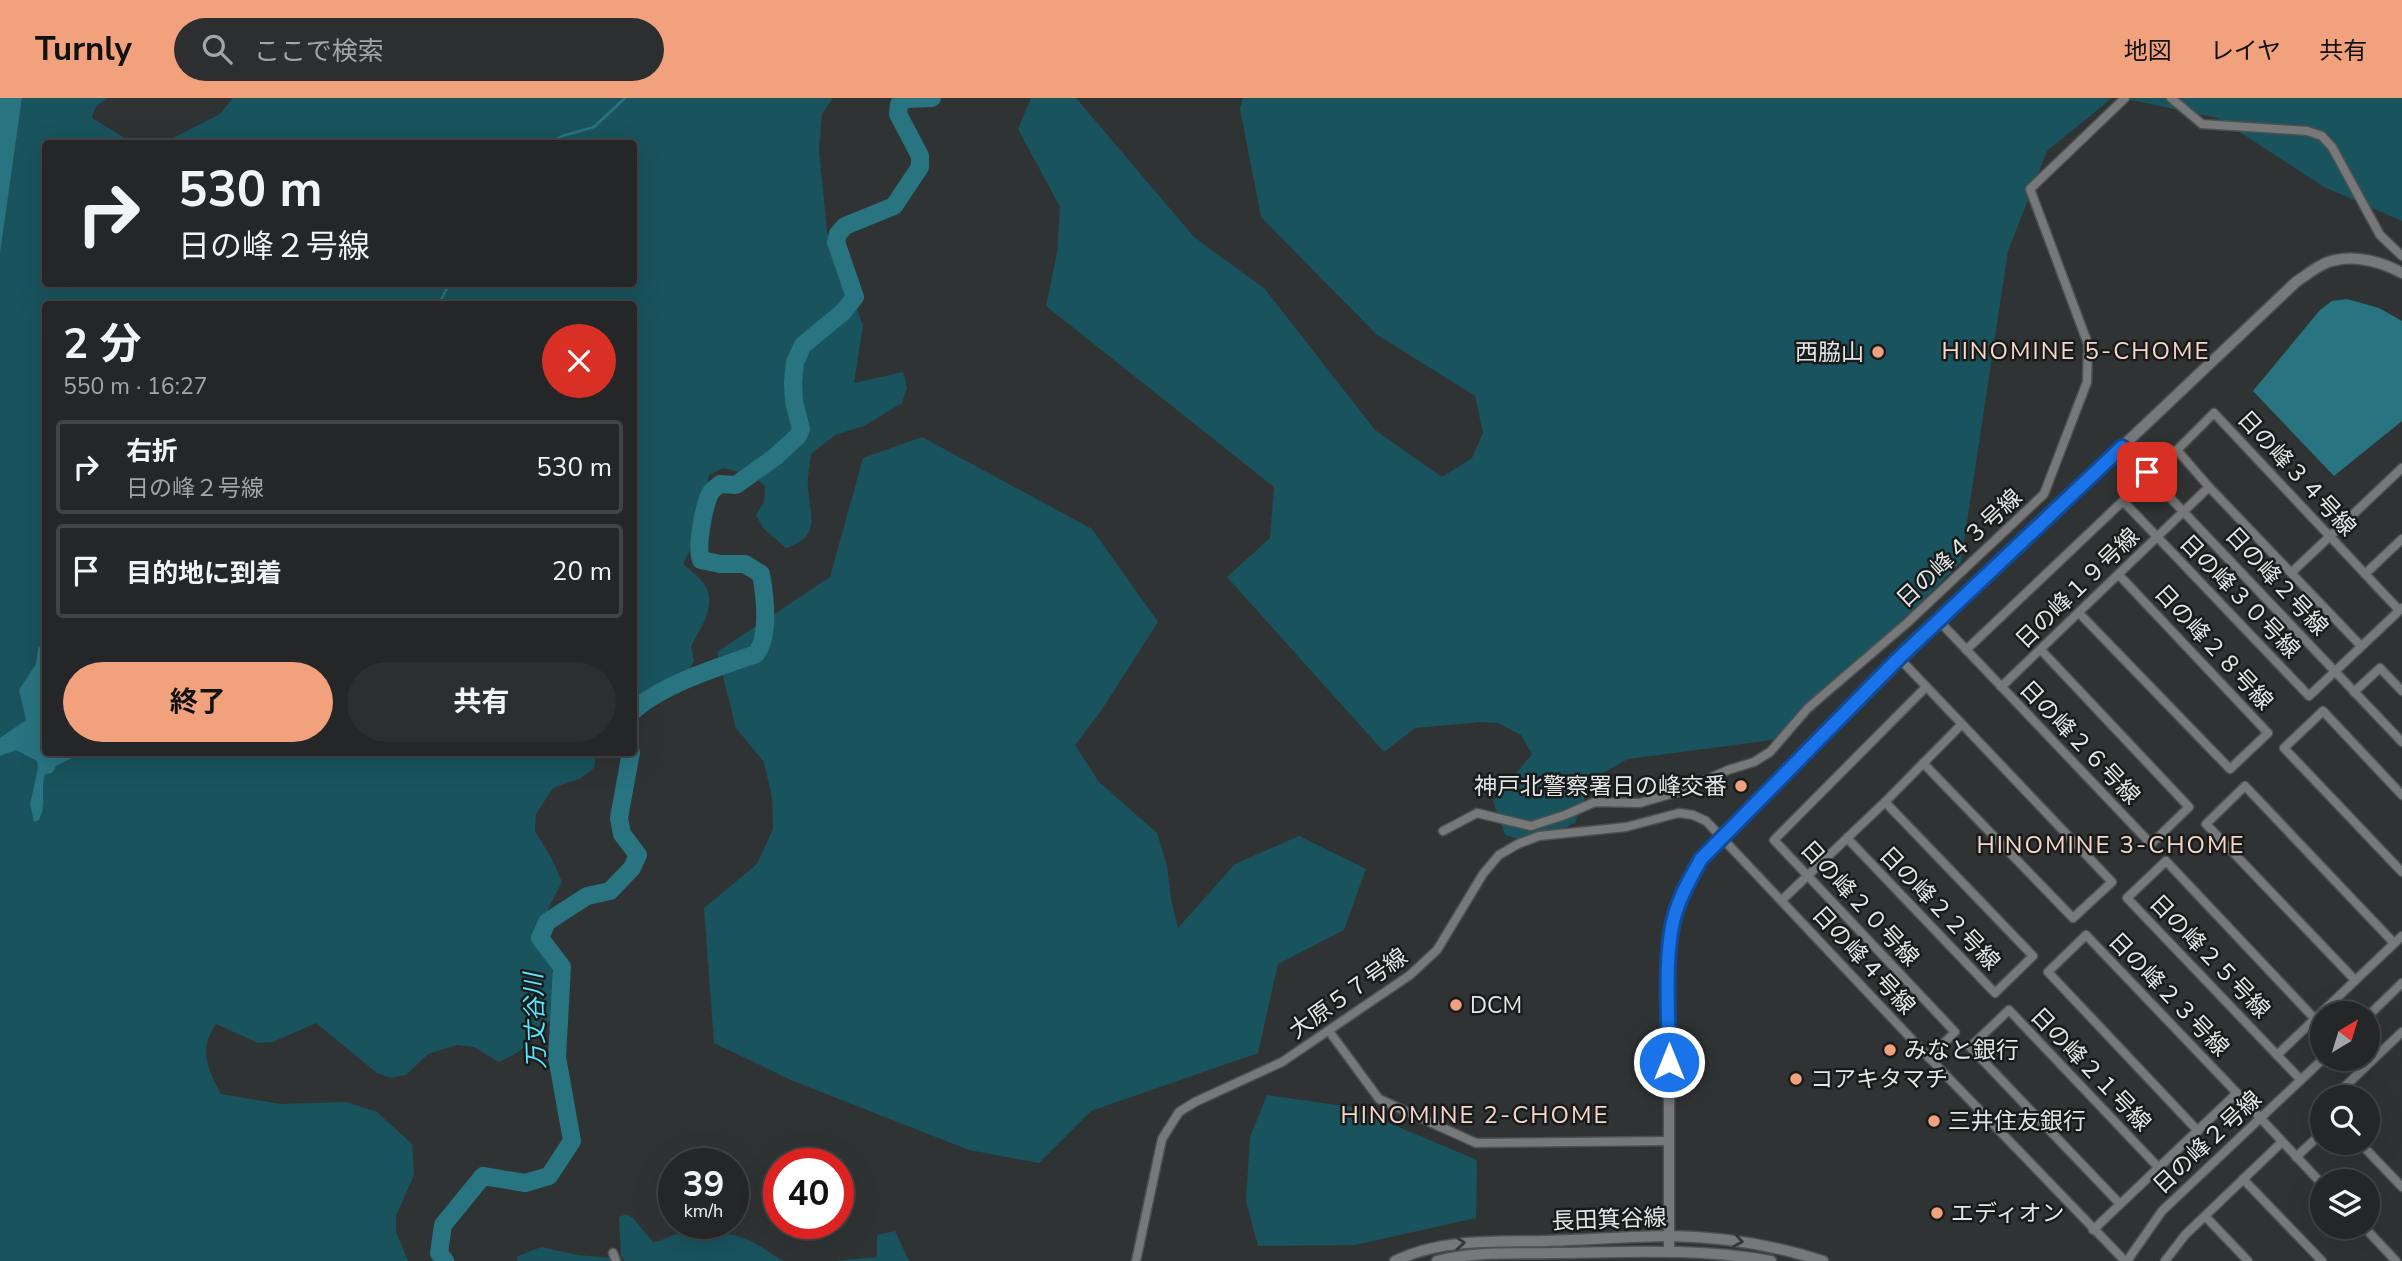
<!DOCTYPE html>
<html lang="ja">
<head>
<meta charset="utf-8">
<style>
  body { margin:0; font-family:"Nunito Sans","Noto Sans JP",sans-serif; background:#2c2e2f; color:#f1f3f6; height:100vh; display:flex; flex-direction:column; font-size:26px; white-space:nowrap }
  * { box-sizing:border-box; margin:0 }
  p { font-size:23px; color:#a3a5a7 }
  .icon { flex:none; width:38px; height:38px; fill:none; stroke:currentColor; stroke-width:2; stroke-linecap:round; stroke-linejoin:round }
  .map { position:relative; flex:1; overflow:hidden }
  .sheet { position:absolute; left:42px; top:203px; width:595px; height:455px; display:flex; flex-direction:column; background:#242627; border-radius:7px; box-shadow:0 7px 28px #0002,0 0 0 2px #414344 }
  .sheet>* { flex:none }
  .banner { position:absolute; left:42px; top:42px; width:595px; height:147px; border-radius:7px; box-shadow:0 7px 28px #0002,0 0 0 2px #414344; background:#242627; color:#f1f3f6; overflow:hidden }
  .needle { width:46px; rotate:38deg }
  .fabs { position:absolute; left:2310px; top:903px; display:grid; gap:14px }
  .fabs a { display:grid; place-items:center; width:70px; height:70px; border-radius:50%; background:#242627; box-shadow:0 7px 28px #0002,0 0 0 2px #414344; font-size:35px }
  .speed { position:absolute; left:658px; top:1050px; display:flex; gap:14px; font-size:35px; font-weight:700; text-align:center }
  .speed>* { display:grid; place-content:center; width:91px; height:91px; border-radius:50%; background:#242627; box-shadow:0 7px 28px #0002,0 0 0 2px #414344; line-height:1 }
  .speed small { font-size:18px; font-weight:400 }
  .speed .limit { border:10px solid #d22; background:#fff; color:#111 }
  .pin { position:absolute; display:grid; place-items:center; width:60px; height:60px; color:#fff; margin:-30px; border-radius:14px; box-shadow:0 4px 10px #0006 }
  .me { position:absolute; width:77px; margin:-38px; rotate:0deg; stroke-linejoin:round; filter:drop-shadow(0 0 5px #0008) }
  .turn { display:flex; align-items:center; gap:24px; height:147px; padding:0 21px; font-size:32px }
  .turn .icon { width:91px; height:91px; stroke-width:2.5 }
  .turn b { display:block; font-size:49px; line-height:60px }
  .round { display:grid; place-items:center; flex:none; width:74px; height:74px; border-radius:37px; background:#2c2e2f }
  .overview { display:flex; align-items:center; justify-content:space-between; height:119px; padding:0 21px }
  h1 { font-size:42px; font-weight:700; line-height:52px }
  .action { display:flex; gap:14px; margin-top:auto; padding:14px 21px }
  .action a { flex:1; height:80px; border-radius:42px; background:#f1a17c; color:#111; font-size:28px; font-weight:700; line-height:80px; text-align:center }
  .action a+a { background:#2c2e2f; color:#f1f3f6 }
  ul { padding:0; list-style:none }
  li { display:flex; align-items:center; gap:21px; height:94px; margin:0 14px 10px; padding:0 7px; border:4px solid #414344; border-radius:7px }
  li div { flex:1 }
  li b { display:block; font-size:26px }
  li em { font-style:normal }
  header { display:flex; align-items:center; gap:42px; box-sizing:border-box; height:98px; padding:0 35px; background:#f1a17c; color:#111 }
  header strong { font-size:33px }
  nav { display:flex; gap:38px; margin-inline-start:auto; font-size:24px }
  .search { width:490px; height:63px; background:#2c2e2f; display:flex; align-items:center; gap:18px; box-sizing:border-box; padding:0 24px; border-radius:38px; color:#a3a5a7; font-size:26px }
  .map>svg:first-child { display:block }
  .green { fill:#19535d }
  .water { fill:#297481 }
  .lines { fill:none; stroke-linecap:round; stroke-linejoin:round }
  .stream { stroke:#297481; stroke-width:2.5 }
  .river { stroke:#297481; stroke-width:18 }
  .minor-casing { stroke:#4d5050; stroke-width:11 }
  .tertiary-casing { stroke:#4d5050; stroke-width:13 }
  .minor { stroke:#767879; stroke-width:8 }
  .tertiary { stroke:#767879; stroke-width:10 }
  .oneway { stroke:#353737 }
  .route-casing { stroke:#114b97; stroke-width:18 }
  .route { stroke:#1a73e8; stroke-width:12 }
  .poi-dot { fill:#f1a17c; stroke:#191b1b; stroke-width:2.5 }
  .labels { text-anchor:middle; stroke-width:5; stroke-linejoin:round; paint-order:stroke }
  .poi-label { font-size:23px; fill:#e3e6e6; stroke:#191b1b; text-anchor:start }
  .street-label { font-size:23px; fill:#e3e6e6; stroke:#191b1b }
  .neighbourhood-label { font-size:24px; letter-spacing:2px; fill:#f6d7c9; stroke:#191b1b }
  .water-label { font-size:24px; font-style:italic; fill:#59e5fe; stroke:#191b1b }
</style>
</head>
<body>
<header>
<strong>Turnly</strong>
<div class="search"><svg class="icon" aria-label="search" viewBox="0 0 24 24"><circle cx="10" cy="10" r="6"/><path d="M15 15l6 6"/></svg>ここで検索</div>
<nav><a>地図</a><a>レイヤ</a><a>共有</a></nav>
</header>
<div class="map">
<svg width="2402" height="1163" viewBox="0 0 2402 1163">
  <rect width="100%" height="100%" fill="#303334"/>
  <!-- green -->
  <g class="green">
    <path d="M22 0H109C99 5 94 8 92 20L133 45 46 46V186H634V46L152 45 173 40 220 16 233 0H833L822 16 819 52 827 134 863 227 854 285 903 274 907 290 902 305 864 328 835 337 811 356C810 367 807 379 808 390 811 420 820 439 786 450L763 430 756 417 764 404 765 388 753 378 723 370 709 377 697 440 683 466C690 472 698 478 704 486 718 505 701 530 691 548L694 563 686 576 634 604V206H46V654L596 655 594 670 581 680 553 690 536 716 535 733 552 761 562 784C554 800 543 816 543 834 542 851 551 865 555 882 564 923 532 949 499 964L474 949 457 947 428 956 406 977 391 980 377 975 316 925 273 944 258 945 216 926C198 951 208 972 221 996L281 1006 346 1004 377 1014 412 1046 414 1077 396 1118V1134L408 1163H0V156Z"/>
    <polygon points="1031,0 1076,0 1194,139 1265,191 1375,332 1442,379 1472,360 1483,335 1475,298 1376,236 1261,119 1240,11 1243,0 2112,0 2047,53 2008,153 1961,464 1787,640 1628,661 1592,681 1575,725 1530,744 1505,737 1493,703 1532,656 1521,637 1498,625 1481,624 1415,630 1384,654 1227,479 1270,440 1274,389 1046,208 1057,155 1060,109 1018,31"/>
    <polygon points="2121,0 2402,0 2402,123 2324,89 2218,20"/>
    <polygon points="922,339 1092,431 1158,524 1101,613 1075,647 1099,684 1157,735 1167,768 1171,801 1178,830 1235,766 1299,738 1366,771 1344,832 1278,866 1258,955 1091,1013 1039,1065 969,1052 793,983 714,945 704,810 757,766 773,731 772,700 764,664 736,630 717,554 830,479 863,360"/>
    <polygon points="1267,997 1351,1009 1477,1062 1476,1120 1355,1147 1258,1148 1246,1103 1250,1039"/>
    <path d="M626 1116 633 1120 653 1144C664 1144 672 1135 684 1134 709 1131 733 1134 755 1145 765 1151 774 1158 784 1163H625L621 1158 619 1119Z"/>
    <polygon points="895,1133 909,1163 835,1163 877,1159 877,1137"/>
    <polygon points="541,1149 578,1157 611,1160 611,1163 517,1163 518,1158"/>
  </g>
  <!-- water -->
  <g class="water">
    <polygon points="0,0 22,0 0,156"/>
    <polygon points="2347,201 2379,210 2402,223 2402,323 2334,378 2253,293 2320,212 2332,203"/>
    <path d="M45 546 46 654 81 655 56 668 52 675 45 676C40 694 47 705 39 722L34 724 30 706 38 670 37 663 16 652 0 658V640L26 622 19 592 36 566 38 550Z"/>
  </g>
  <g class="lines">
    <!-- stream -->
    <g class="stream">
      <polyline points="549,46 562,38 594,29 625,0"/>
      <polyline points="439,206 449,186"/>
    </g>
    <!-- river -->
    <g class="river">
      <path d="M634 612C666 585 716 570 756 556 770 538 765 498 761 476L745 466H720L701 462C696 449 704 406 711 394 713 391 717 389 720 386L736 387 775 359 798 338 801 331 794 304 793 284 795 264 803 247 843 214 855 199 836 144 838 136 845 128 894 108 920 69V58L898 16 899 6 906 1 932 0"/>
      <polyline points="445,1163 439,1155 443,1127 483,1078 525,1085 549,1078 572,1043 557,959 562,869 540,840 547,824 587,798 610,793 632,770 638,757 622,736 619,720 631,654"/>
    </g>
    <defs>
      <g id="minor">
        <polyline points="2171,0 2202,26 2307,33 2322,38 2332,49 2380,137 2402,158"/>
        <polyline points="2122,349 2402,644"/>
        <polyline points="2291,475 2402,370"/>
        <polyline points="2365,476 2402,441"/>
        <polyline points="2079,515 2230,671 2268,635 2119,477"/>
        <polyline points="1940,524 2151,746 2189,709 2041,552"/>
        <polyline points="2361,548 2209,389 2177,352 2214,315 2399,512"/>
        <polyline points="1966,552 2123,403 2309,598 2402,510"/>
        <polyline points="1926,589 1774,742 1955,934 1929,960"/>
        <polyline points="2001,589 2209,389"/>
        <polyline points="2354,594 2380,570 2402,593"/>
        <polyline points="1923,665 2073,820 2112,784 1962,626"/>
        <polyline points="2402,697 2323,613 2284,650 2402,774"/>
        <polyline points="1443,733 1477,715 1531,728 1565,717 1595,704 1640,705 1681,693 1728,672 1754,664 1770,654 1808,610 1907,525 2044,396 2087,284 2088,246 2030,91 2125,0"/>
        <polyline points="1847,740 1995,895 2033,858 1885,704"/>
        <polyline points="1782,802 1885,704 1962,626 1899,560"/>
        <polyline points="2355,882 2206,726 2245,688 2394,845"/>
        <polyline points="2368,918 2402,885"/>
        <polyline points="1329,933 1379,1001 1476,1045 1668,1043"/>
        <polyline points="2277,957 2127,800 2166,763 2314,920"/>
        <polyline points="2301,982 2277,957 2402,838"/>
        <polyline points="2334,999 2402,934"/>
        <polyline points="2198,1033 2048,874 2086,837 2237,995"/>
        <polyline points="2360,1045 2402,1089"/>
        <polyline points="2296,1059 2322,1035"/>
        <polyline points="2243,1081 2322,1163"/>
        <polyline points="2120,1106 1970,949 2009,912 2159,1070"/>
        <polyline points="2205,1118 2248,1163"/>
        <polyline points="2364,1129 2396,1163"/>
        <polyline points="2093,1132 2237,995 2322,1086"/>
        <polyline points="613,1155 616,1163"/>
        <polyline points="1136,1163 1162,1041 1179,1014 1195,1004 1282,964 1410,877 1437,852 1483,776 1499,757 1518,746 1539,738 1626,729 1679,715 1693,717 1706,723 1938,969 2125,1163"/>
        <polyline points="2127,1163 2162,1113 2323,961"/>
        <polyline points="2165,1163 2185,1137 2282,1044"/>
      </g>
      <g id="tertiary">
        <path d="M1669 1154V858L1675 817 1686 788 1701 761 1899 560 2296 184C2308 176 2322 164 2336 162 2358 157 2384 165 2402 175"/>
        <path d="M1395 1163C1442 1140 1496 1144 1547 1143 1589 1142 1630 1138 1671 1138 1723 1139 1774 1147 1823 1163"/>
        <path d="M1437 1163C1475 1153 1517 1156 1555 1155 1627 1154 1700 1150 1771 1163"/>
      </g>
    </defs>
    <!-- minor casing -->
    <use href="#minor" class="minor-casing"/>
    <!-- tertiary casing -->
    <use href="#tertiary" class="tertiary-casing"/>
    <!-- minor -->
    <use href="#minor" class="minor"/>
    <!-- tertiary -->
    <use href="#tertiary" class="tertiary"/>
  </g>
  <!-- one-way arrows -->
  <defs><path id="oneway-chevron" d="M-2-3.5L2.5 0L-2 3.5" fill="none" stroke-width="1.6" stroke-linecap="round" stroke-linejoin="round" transform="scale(1.75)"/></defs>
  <g class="oneway">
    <use href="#oneway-chevron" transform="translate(1738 1143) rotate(9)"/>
    <use href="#oneway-chevron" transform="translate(1460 1145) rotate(-4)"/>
  </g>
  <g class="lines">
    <defs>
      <path id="route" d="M1669 964C1669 920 1663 857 1675 816 1681 796 1691 779 1701 761L1899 560 2122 349 2147 374"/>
    </defs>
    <!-- route casing -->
    <use href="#route" class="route-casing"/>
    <!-- route -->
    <use href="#route" class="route"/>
  </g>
  <!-- markers -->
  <g class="poi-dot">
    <circle cx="1878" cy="254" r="7"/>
    <circle cx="1741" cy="688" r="7"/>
    <circle cx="1456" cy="907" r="7"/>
    <circle cx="1890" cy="952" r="7"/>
    <circle cx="1796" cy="981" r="7"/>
    <circle cx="1934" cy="1023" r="7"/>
    <circle cx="1937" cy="1115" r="7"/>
  </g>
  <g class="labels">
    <!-- poi labels -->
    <g class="poi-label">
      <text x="1864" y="262" text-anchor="end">西脇山</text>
      <text x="1727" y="696" text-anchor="end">神戸北警察署日の峰交番</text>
      <text x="1470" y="915">DCM</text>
      <text x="1904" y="960">みなと銀行</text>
      <text x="1810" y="989">コアキタマチ</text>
      <text x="1948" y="1031">三井住友銀行</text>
      <text x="1951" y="1123">エディオン</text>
    </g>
    <!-- street labels -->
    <g class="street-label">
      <text transform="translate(2297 375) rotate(47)" y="8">日の峰３４号線</text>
      <text transform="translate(1959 450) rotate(-43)" y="8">日の峰４３号線</text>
      <text transform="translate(2277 483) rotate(47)" y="8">日の峰２号線</text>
      <text transform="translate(2077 490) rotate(-44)" y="8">日の峰１９号線</text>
      <text transform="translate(2240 498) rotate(46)" y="8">日の峰３０号線</text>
      <text transform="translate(2214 549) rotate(47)" y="8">日の峰２８号線</text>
      <text transform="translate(2080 644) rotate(46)" y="8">日の峰２６号線</text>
      <text transform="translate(1860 805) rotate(47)" y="8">日の峰２０号線</text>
      <text transform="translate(1940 810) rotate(46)" y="8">日の峰２２号線</text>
      <text transform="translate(2210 858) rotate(46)" y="8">日の峰２５号線</text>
      <text transform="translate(1864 862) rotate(47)" y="8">日の峰４号線</text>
      <text transform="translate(1348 895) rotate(-35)" y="8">大原５７号線</text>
      <text transform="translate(2169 896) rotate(46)" y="8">日の峰２３号線</text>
      <text transform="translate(2091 971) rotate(46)" y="8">日の峰２１号線</text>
      <text transform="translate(2207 1044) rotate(-43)" y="8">日の峰２号線</text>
      <text transform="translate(1609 1121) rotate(-2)" y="8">長田箕谷線</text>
    </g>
    <!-- neighbourhood labels -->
    <g class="neighbourhood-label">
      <text x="2076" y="261">HINOMINE 5-CHOME</text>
      <text x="2111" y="755">HINOMINE 3-CHOME</text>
      <text x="1475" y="1025">HINOMINE 2-CHOME</text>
    </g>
    <!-- water labels -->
    <g class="water-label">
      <text transform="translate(535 923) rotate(-92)" y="8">万丈谷川</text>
    </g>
  </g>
</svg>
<div class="fabs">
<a><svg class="needle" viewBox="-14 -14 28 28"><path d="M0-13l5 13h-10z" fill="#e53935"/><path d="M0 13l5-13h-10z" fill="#a3a5a7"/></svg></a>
<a><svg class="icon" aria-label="search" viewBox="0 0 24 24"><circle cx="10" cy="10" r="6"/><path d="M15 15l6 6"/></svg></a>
<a><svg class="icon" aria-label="layers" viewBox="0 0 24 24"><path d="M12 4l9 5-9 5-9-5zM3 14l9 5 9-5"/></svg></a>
</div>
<div class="speed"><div>39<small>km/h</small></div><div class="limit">40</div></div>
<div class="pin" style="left:2147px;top:374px;background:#d93025"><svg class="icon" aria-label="arrive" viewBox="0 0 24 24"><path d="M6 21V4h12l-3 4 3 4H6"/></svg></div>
<svg class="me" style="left:1669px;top:964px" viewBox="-20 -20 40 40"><circle r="17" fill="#1a73e8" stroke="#fff" stroke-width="3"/><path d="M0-11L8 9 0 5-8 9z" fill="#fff"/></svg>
<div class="banner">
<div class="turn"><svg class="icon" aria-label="right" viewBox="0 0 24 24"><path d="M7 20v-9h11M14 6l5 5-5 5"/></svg><div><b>530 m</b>日の峰２号線</div></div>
</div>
<section class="sheet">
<div class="overview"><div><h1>2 分</h1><p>550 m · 16:27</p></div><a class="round" style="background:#d93025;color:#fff"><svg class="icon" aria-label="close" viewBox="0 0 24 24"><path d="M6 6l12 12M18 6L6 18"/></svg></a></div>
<ul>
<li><svg class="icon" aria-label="right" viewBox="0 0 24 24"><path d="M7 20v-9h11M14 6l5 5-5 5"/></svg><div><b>右折</b><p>日の峰２号線</p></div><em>530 m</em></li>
<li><svg class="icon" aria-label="arrive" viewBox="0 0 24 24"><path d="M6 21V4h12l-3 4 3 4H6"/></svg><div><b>目的地に到着</b></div><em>20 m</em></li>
</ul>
<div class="action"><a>終了</a><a>共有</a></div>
</section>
</div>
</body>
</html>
